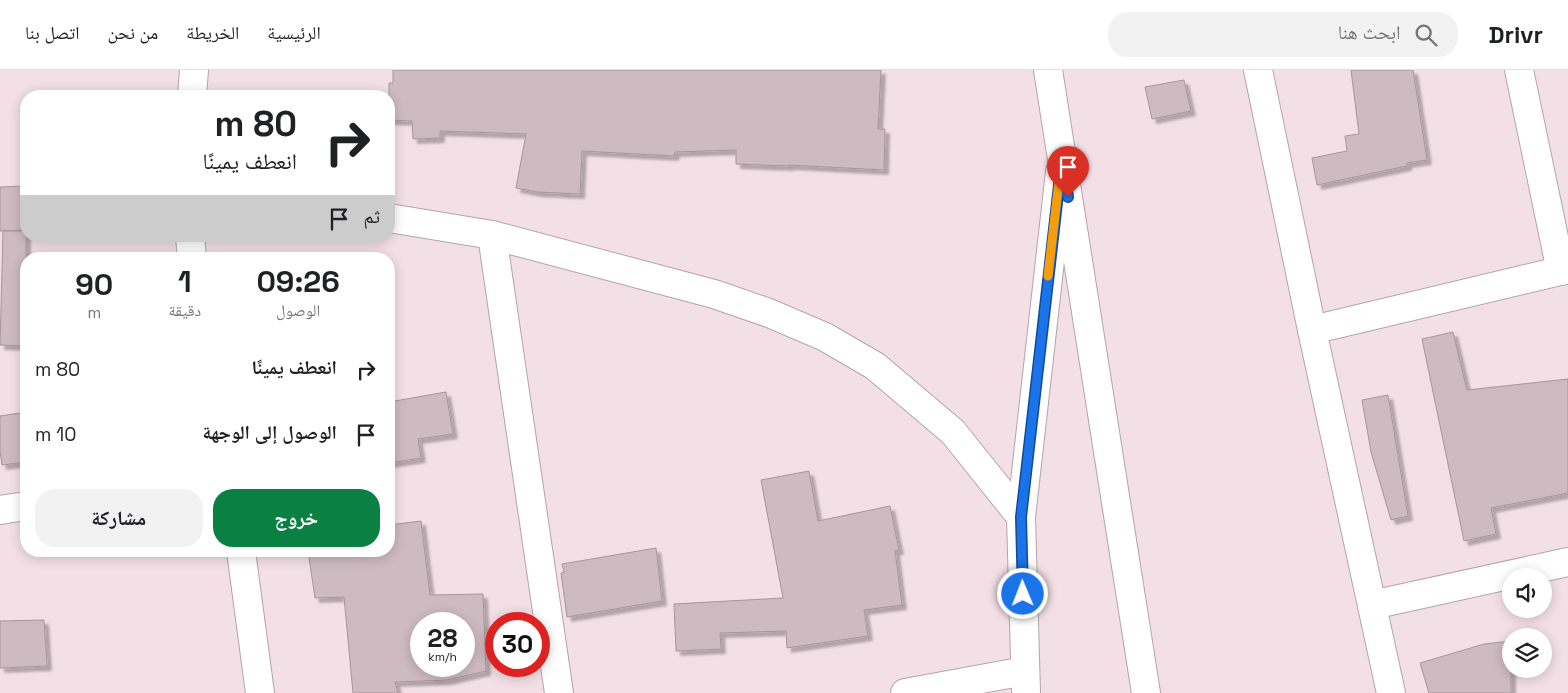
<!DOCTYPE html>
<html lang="ar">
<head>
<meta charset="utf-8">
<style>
  body { margin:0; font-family:"Space Grotesk","Noto Naskh Arabic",sans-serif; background:#f2f2f2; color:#202124; direction:rtl; height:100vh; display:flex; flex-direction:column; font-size:19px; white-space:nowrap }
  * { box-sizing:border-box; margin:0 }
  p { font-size:16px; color:#757577 }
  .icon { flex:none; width:28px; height:28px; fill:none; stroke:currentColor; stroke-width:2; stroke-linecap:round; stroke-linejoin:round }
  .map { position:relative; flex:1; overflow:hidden; direction:ltr }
  .details { position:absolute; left:20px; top:182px; width:375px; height:305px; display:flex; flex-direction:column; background:#fff; border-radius:20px; box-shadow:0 2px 12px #0003; direction:rtl }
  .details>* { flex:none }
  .hud { position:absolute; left:20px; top:20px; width:375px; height:152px; border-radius:20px; box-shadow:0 2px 12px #0003; direction:rtl; background:#fff; color:#202124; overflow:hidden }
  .buttons { position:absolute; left:1502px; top:498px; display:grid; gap:10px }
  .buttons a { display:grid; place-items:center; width:50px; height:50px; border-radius:50%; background:#fff; box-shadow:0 2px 12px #0003; font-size:25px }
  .speed { position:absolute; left:410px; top:542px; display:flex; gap:10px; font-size:25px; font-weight:700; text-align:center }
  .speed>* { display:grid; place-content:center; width:65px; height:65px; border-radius:50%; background:#fff; box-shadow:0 2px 12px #0003; line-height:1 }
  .speed small { font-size:12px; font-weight:400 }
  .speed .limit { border:8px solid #d22; background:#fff; color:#111 }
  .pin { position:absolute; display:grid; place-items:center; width:42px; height:42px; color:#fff; margin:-51px -21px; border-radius:50% 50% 50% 0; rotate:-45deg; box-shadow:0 0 5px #0007 }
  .pin .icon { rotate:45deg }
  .me { position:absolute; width:55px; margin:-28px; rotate:359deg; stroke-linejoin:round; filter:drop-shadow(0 0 4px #0008) }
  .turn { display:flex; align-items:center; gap:18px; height:105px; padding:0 15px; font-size:22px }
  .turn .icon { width:65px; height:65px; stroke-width:2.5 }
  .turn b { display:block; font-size:35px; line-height:42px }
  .then { display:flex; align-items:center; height:48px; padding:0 15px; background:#0003; gap:10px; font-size:19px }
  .eta { display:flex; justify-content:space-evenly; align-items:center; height:85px; text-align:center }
  .eta b { font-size:30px; font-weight:700; line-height:35px }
  .primary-button { display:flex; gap:10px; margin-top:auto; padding:10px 15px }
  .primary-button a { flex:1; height:58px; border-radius:20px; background:#0b8043; color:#fff; font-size:20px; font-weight:700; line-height:58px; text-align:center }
  .primary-button a+a { background:#f2f2f2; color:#202124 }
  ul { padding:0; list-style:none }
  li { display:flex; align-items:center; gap:15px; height:65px; padding:0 15px }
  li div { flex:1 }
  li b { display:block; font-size:19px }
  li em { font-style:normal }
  header { display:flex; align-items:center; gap:30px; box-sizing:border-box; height:70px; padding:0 25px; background:#fff; border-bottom:1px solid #e0e0e0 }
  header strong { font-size:24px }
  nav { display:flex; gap:28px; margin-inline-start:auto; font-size:18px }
  .search { width:350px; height:45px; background:#f2f2f2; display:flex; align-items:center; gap:12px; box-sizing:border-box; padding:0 18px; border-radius:20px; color:#757577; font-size:19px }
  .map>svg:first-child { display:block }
  .building { fill:#cebbc1; stroke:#a7959b; fill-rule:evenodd; filter:url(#shadow) }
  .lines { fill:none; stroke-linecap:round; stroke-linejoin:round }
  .street-casing { stroke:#b6a3a9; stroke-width:30 }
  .secondary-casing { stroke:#b6a3a9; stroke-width:30 }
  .street { stroke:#fff; stroke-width:28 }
  .secondary { stroke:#fff; stroke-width:28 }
  .route-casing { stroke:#114b97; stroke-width:12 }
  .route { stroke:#1a73e8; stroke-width:9 }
  .slow { stroke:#f59e0b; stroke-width:9 }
</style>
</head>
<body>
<header>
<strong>Drivr</strong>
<div class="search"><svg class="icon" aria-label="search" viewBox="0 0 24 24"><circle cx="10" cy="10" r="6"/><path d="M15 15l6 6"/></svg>ابحث هنا</div>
<nav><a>الرئيسية</a><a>الخريطة</a><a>من نحن</a><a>اتصل بنا</a></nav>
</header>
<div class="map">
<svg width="1568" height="623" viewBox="0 0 1568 623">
  <defs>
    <filter id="shadow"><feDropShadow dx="4.5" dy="4.5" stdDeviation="1" flood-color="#0004"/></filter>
  </defs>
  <rect width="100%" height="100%" fill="#f3e0e6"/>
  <!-- building -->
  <g class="building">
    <polygon points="393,0 881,0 878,59 885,59 884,100 789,95 789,96 736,94 736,80 675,82 674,86 582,81 580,124 537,122 516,118 526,64 440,61 440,68 413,69 412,51 389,50 389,13 393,13"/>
    <polygon points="1351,0 1413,0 1427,90 1407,93 1407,96 1317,115 1312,88 1347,81 1345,66 1359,64"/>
    <polygon points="1184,10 1191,41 1152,49 1145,17"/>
    <polygon points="26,116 26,160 0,161 0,117"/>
    <polygon points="3,161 26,161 26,276 0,275"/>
    <polygon points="1453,262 1467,320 1568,309 1568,423 1491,438 1496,464 1464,471 1422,269"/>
    <polygon points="446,322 453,364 418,369 421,388 389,393 389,332"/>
    <polygon points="1388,325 1408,446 1391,450 1371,382 1362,330"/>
    <polygon points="26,342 26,392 2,395 0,381 0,346"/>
    <polygon points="809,401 818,451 890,436 899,480 895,481 902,535 864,540 868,566 787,578 786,561 720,563 721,579 676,581 674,534 783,528 761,410"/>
    <path d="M421 451 430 525 483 524 486 601 447 610 395 612 398 623H353L344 527 315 528 308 481H389V455ZM421 554H464V596H421Z"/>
    <polygon points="656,478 662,531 567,547 561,503 564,502 562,494"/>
    <polygon points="44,550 47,596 0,598 0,551"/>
    <polygon points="1511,571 1511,623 1429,623 1420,593 1484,574"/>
  </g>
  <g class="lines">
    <defs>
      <g id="street">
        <polyline points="1258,0 1312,260 1391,623"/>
        <polyline points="1519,0 1561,201"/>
        <polyline points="192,26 194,0"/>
        <polyline points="389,148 492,165 714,224 769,243 825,267 875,296 953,362 1021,447"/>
        <polyline points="492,165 559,623"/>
        <polyline points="190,166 192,189"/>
        <polyline points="1312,260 1568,199"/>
        <polyline points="0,440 26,436"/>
        <polyline points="241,481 260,623"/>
        <polyline points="1372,535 1568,492"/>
        <polyline points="905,623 1025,601"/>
        <polyline points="1026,623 1021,447 1060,102"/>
      </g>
      <polyline id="secondary" points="1048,0 1146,623"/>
    </defs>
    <!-- street casing -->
    <use href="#street" class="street-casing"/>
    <!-- secondary casing -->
    <use href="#secondary" class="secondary-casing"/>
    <!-- street -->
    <use href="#street" class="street"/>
    <!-- secondary -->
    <use href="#secondary" class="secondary"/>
  </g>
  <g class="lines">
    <defs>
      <polyline id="route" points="1023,524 1021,447 1062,89 1068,127"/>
    </defs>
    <!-- route casing -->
    <use href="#route" class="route-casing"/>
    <!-- route -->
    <use href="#route" class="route"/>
    <!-- slow -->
    <polyline class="slow" points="1048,206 1059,111"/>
  </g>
</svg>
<div class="buttons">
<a><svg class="icon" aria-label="sound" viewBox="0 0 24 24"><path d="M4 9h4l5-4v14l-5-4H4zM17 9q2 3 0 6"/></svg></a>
<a><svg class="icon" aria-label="layers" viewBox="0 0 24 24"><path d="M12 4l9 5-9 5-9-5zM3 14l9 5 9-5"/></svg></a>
</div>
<div class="speed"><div>28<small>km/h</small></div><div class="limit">30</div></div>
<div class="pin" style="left:1068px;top:127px;background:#d93025"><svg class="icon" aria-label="arrive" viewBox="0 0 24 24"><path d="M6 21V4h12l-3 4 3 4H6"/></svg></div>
<svg class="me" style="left:1023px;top:524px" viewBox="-20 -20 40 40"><circle r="17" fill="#1a73e8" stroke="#fff" stroke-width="3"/><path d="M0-11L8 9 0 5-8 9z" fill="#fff"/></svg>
<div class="hud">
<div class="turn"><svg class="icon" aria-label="right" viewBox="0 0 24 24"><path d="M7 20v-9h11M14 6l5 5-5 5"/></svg><div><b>80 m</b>انعطف يمينًا</div></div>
<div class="then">ثم<svg class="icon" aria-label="arrive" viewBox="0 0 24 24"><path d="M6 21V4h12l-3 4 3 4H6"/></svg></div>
</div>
<section class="details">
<div class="eta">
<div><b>09:26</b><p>الوصول</p></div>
<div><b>1</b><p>دقيقة</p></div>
<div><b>90</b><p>m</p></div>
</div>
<ul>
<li><svg class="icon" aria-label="right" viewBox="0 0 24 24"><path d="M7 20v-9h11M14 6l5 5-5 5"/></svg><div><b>انعطف يمينًا</b></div><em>80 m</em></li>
<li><svg class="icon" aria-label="arrive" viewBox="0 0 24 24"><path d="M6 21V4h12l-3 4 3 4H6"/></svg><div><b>الوصول إلى الوجهة</b></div><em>10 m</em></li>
</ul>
<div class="primary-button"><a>خروج</a><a>مشاركة</a></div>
</section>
</div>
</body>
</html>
